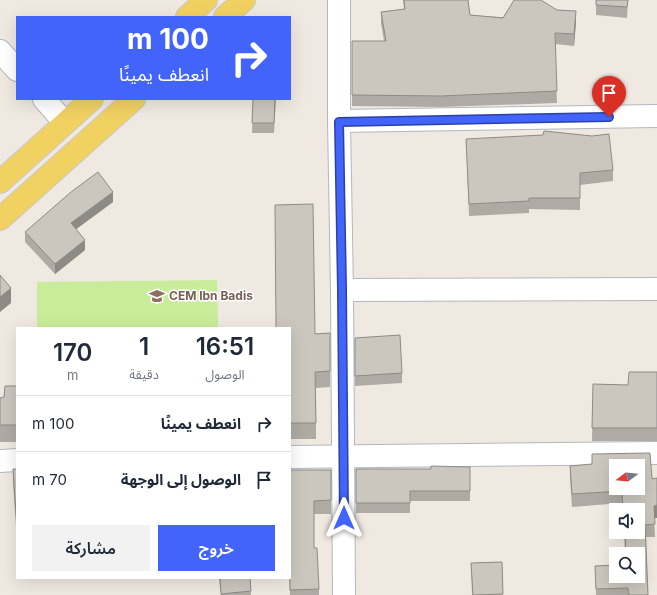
<!DOCTYPE html>
<html lang="ar">
<head>
<meta charset="utf-8">
<style>
  body { margin:0; font-family:Inter,"Noto Sans Arabic",sans-serif; background:#f2f2f3; color:#1f2937; direction:rtl; height:100vh; display:flex; flex-direction:column; font-size:15px; white-space:nowrap }
  * { box-sizing:border-box; margin:0 }
  p { font-size:13px; color:#747a83 }
  .icon { flex:none; width:22px; height:22px; fill:none; stroke:currentColor; stroke-width:2; stroke-linecap:round; stroke-linejoin:round }
  .map { position:relative; flex:1; overflow:hidden; direction:ltr }
  .sheet { position:absolute; left:16px; top:327px; width:275px; height:252px; display:flex; flex-direction:column; background:#fff; border-radius:0px; box-shadow:0 4px 16px #0002; direction:rtl }
  .sheet>* { flex:none }
  .hud { position:absolute; left:16px; top:16px; width:275px; height:84px; border-radius:0px; box-shadow:0 4px 16px #0002; direction:rtl; background:#4264fb; color:#fff; overflow:hidden }
  .needle { width:26px; rotate:254deg }
  .fabs { position:absolute; left:609px; top:459px; display:grid; gap:8px }
  .fabs a { display:grid; place-items:center; width:36px; height:36px; border-radius:0px; background:#fff; box-shadow:0 4px 16px #0002; font-size:20px }
  .pin { position:absolute; display:grid; place-items:center; width:34px; height:34px; color:#fff; margin:-41px -17px; border-radius:50% 50% 50% 0; rotate:-45deg; box-shadow:0 0 4px #0007 }
  .pin .icon { rotate:45deg }
  .me { position:absolute; width:44px; margin:-22px; rotate:0deg; stroke-linejoin:round; filter:drop-shadow(0 0 3px #0008) }
  .turn { display:flex; align-items:center; gap:14px; height:84px; padding:0 16px; font-size:18px }
  .turn .icon { width:52px; height:52px; stroke-width:2.5 }
  .turn b { display:block; font-size:28px; line-height:34px }
  .eta { display:flex; justify-content:space-evenly; align-items:center; height:68px; text-align:center }
  .eta b { font-size:24px; font-weight:600; line-height:28px }
  .primary-button { display:flex; gap:8px; margin-top:auto; padding:8px 16px }
  .primary-button a { flex:1; height:46px; border-radius:0px; background:#4264fb; color:#fff; font-size:16px; font-weight:600; line-height:46px; text-align:center }
  .primary-button a+a { background:#f2f2f3; color:#1f2937 }
  ul { padding:0; list-style:none }
  li { display:flex; align-items:center; gap:12px; height:56px; padding:0 16px; border-top:1px solid #e0e1e3 }
  li div { flex:1 }
  li b { display:block; font-size:15px }
  li em { font-style:normal }
  .map>svg:first-child { display:block }
  .pitch { fill:#c9ec9a }
  .lines { fill:none; stroke-linecap:round; stroke-linejoin:round }
  .minor-casing { stroke:#b4b7c1; stroke-width:24 }
  .primary-casing { stroke:#c9c9c9; stroke-width:24 }
  .minor { stroke:#fff; stroke-width:22 }
  .primary { stroke:#f2d163; stroke-width:22 }
  .wall { fill:#afaba4 }
  .shaded-wall { fill:#8e8b86 }
  .building { fill:#cbc7bf; stroke:#8e8b86; fill-rule:evenodd }
  .route-casing { stroke:#2b41a3; stroke-width:10 }
  .route { stroke:#4264fb; stroke-width:7 }
  .labels { text-anchor:middle; stroke-width:3; stroke-linejoin:round; paint-order:stroke }
  .education-label { font-size:12px; font-weight:bold; fill:#785e54; stroke:#fff; text-anchor:start }
</style>
</head>
<body>
<div class="map">
<svg width="657" height="595" viewBox="0 0 657 595">
  <rect width="100%" height="100%" fill="#efe9e1"/>
  <!-- pitch -->
  <polygon class="pitch" points="217,280 218,328 37,328 37,282"/>
  <g class="lines">
    <defs>
      <g id="minor">
        <polyline points="339,0 339,121 342,290 344,595"/>
        <polyline points="0,51 17,70"/>
        <polyline points="44,99 65,123"/>
        <polyline points="339,121 657,116"/>
        <polyline points="342,290 657,289"/>
        <polyline points="290,457 657,453"/>
        <polyline points="0,461 17,460"/>
      </g>
      <g id="primary">
        <polyline points="187,17 206,0"/>
        <polyline points="225,17 244,0"/>
        <polyline points="0,182 92,99"/>
        <polyline points="0,219 134,99"/>
      </g>
    </defs>
    <!-- minor casing -->
    <use href="#minor" class="minor-casing"/>
    <!-- primary casing -->
    <use href="#primary" class="primary-casing"/>
    <!-- minor -->
    <use href="#minor" class="minor"/>
    <!-- primary -->
    <use href="#primary" class="primary"/>
  </g>
  <!-- wall -->
  <g class="wall">
    <polygon points="403,0 468,0 470,15 576,22 574,46 555,44 557,103 441,107 352,106 352,41 384,41 381,23 381,12 404,9"/>
    <polygon points="596,0 628,0 627,18 596,15"/>
    <polygon points="253,99 276,99 274,133 252,133"/>
    <polygon points="466,139 613,170 613,181 580,185 580,210 529,209 529,213 469,216"/>
    <polygon points="113,202 76,229 85,250 55,274 25,242 25,232"/>
    <polygon points="290,328 315,334 330,333 330,387 316,388 316,439 290,439"/>
    <polygon points="355,338 402,373 402,383 355,386"/>
    <polygon points="657,372 657,441 592,441 593,384 628,385"/>
    <polygon points="17,386 17,442 0,442 0,398 4,397"/>
    <polygon points="592,464 654,518 655,537 646,537 648,595 596,595 595,566 616,576 638,554 625,554 624,532 638,532 638,510 623,510 622,503 572,507 570,478 570,466"/>
    <polygon points="470,467 470,501 410,501 410,513 356,513 356,469 431,469"/>
    <polygon points="13,469 17,469 17,541 13,482"/>
    <polygon points="290,470 331,470 331,514 314,514 314,548 319,589 319,595 290,595 289,578 290,578"/>
    <polygon points="502,562 503,595 472,595 471,563"/>
    <polygon points="219,578 250,578 251,595 221,595"/>
  </g>
  <!-- shaded-wall -->
  <g class="shaded-wall">
    <polygon points="576,11 576,22 574,46 574,34"/>
    <polygon points="113,192 113,202 71,233 71,223"/>
    <polygon points="85,240 85,250 55,274 55,264"/>
    <polygon points="11,288 11,303 0,312 0,297"/>
    <polygon points="657,505 657,518 654,518 654,506"/>
  </g>
  <!-- building -->
  <g class="building">
    <polygon points="404,0 468,0 470,15 503,18 514,0 541,0 557,10 576,11 574,34 555,33 557,91 441,96 352,95 352,41 386,41 381,12 405,9"/>
    <polygon points="596,0 628,0 627,7 596,5"/>
    <polygon points="253,99 275,99 274,123 252,123"/>
    <polygon points="544,131 592,136 609,134 613,170 580,173 580,198 529,198 529,201 469,204 466,139 543,135"/>
    <polygon points="98,172 113,192 71,223 85,240 55,264 25,232 71,192"/>
    <polygon points="313,204 315,334 330,333 330,371 315,372 316,423 290,423 290,328 276,328 275,205"/>
    <polygon points="0,275 11,288 0,297"/>
    <polygon points="400,335 402,373 355,376 355,338"/>
    <polygon points="629,372 657,372 657,428 592,428 593,384 628,385"/>
    <polygon points="5,386 17,386 17,425 0,425 0,398 4,397"/>
    <path d="M650 453 652 479 657 478V505L654 506 655 524 645 525 648 595H629L628 588 596 589 595 566 616 565V576H638V554H626L625 532H638V510H623L622 491 572 494 570 466 592 464V454ZM616 466H638V488H616Z"/>
    <polygon points="431,466 470,467 470,491 410,491 410,503 356,503 356,469 431,469"/>
    <polygon points="13,469 17,469 17,528"/>
    <polygon points="290,470 331,470 331,500 314,501 314,548 317,548 319,589 290,590"/>
    <polygon points="502,562 503,594 473,595 471,563"/>
    <polygon points="220,578 250,578 251,591 221,594"/>
  </g>
  <g class="lines">
    <defs>
      <polyline id="route" points="344,518 342,290 339,122 609,117"/>
    </defs>
    <!-- route casing -->
    <use href="#route" class="route-casing"/>
    <!-- route -->
    <use href="#route" class="route"/>
  </g>
  <!-- icons -->
  <defs>
    <symbol id="school-bare" viewBox="-9 -9 18 18"><path d="M0-5L7-2L0 1L-7-2ZM-4 1L0 2.5L4 1V4Q0 6-4 4Z" fill="#8d6e63" stroke="#fff" stroke-width="2.5" paint-order="stroke"/></symbol>
  </defs>
  <g fill-rule="evenodd">
    <use href="#school-bare" x="146" y="285" width="22" height="22"/>
  </g>
  <g class="labels">
    <!-- education labels -->
    <g class="education-label">
      <text x="169" y="300">CEM Ibn Badis</text>
    </g>
  </g>
</svg>
<div class="fabs">
<a><svg class="needle" viewBox="-14 -14 28 28"><path d="M0-13l5 13h-10z" fill="#e53935"/><path d="M0 13l5-13h-10z" fill="#747a83"/></svg></a>
<a><svg class="icon" aria-label="sound" viewBox="0 0 24 24"><path d="M4 9h4l5-4v14l-5-4H4zM17 9q2 3 0 6"/></svg></a>
<a><svg class="icon" aria-label="search" viewBox="0 0 24 24"><circle cx="10" cy="10" r="6"/><path d="M15 15l6 6"/></svg></a>
</div>
<div class="pin" style="left:609px;top:117px;background:#d93025"><svg class="icon" aria-label="arrive" viewBox="0 0 24 24"><path d="M6 21V4h12l-3 4 3 4H6"/></svg></div>
<svg class="me" style="left:344px;top:518px" viewBox="-20 -20 40 40"><path d="M0-17L14 15 0 8-14 15z" fill="#4264fb" stroke="#fff" stroke-width="4"/></svg>
<div class="hud">
<div class="turn"><svg class="icon" aria-label="right" viewBox="0 0 24 24"><path d="M7 20v-9h11M14 6l5 5-5 5"/></svg><div><b>100 m</b>انعطف يمينًا</div></div>
</div>
<section class="sheet">
<div class="eta">
<div><b>16:51</b><p>الوصول</p></div>
<div><b>1</b><p>دقيقة</p></div>
<div><b>170</b><p>m</p></div>
</div>
<ul>
<li><svg class="icon" aria-label="right" viewBox="0 0 24 24"><path d="M7 20v-9h11M14 6l5 5-5 5"/></svg><div><b>انعطف يمينًا</b></div><em>100 m</em></li>
<li><svg class="icon" aria-label="arrive" viewBox="0 0 24 24"><path d="M6 21V4h12l-3 4 3 4H6"/></svg><div><b>الوصول إلى الوجهة</b></div><em>70 m</em></li>
</ul>
<div class="primary-button"><a>خروج</a><a>مشاركة</a></div>
</section>
</div>
</body>
</html>
